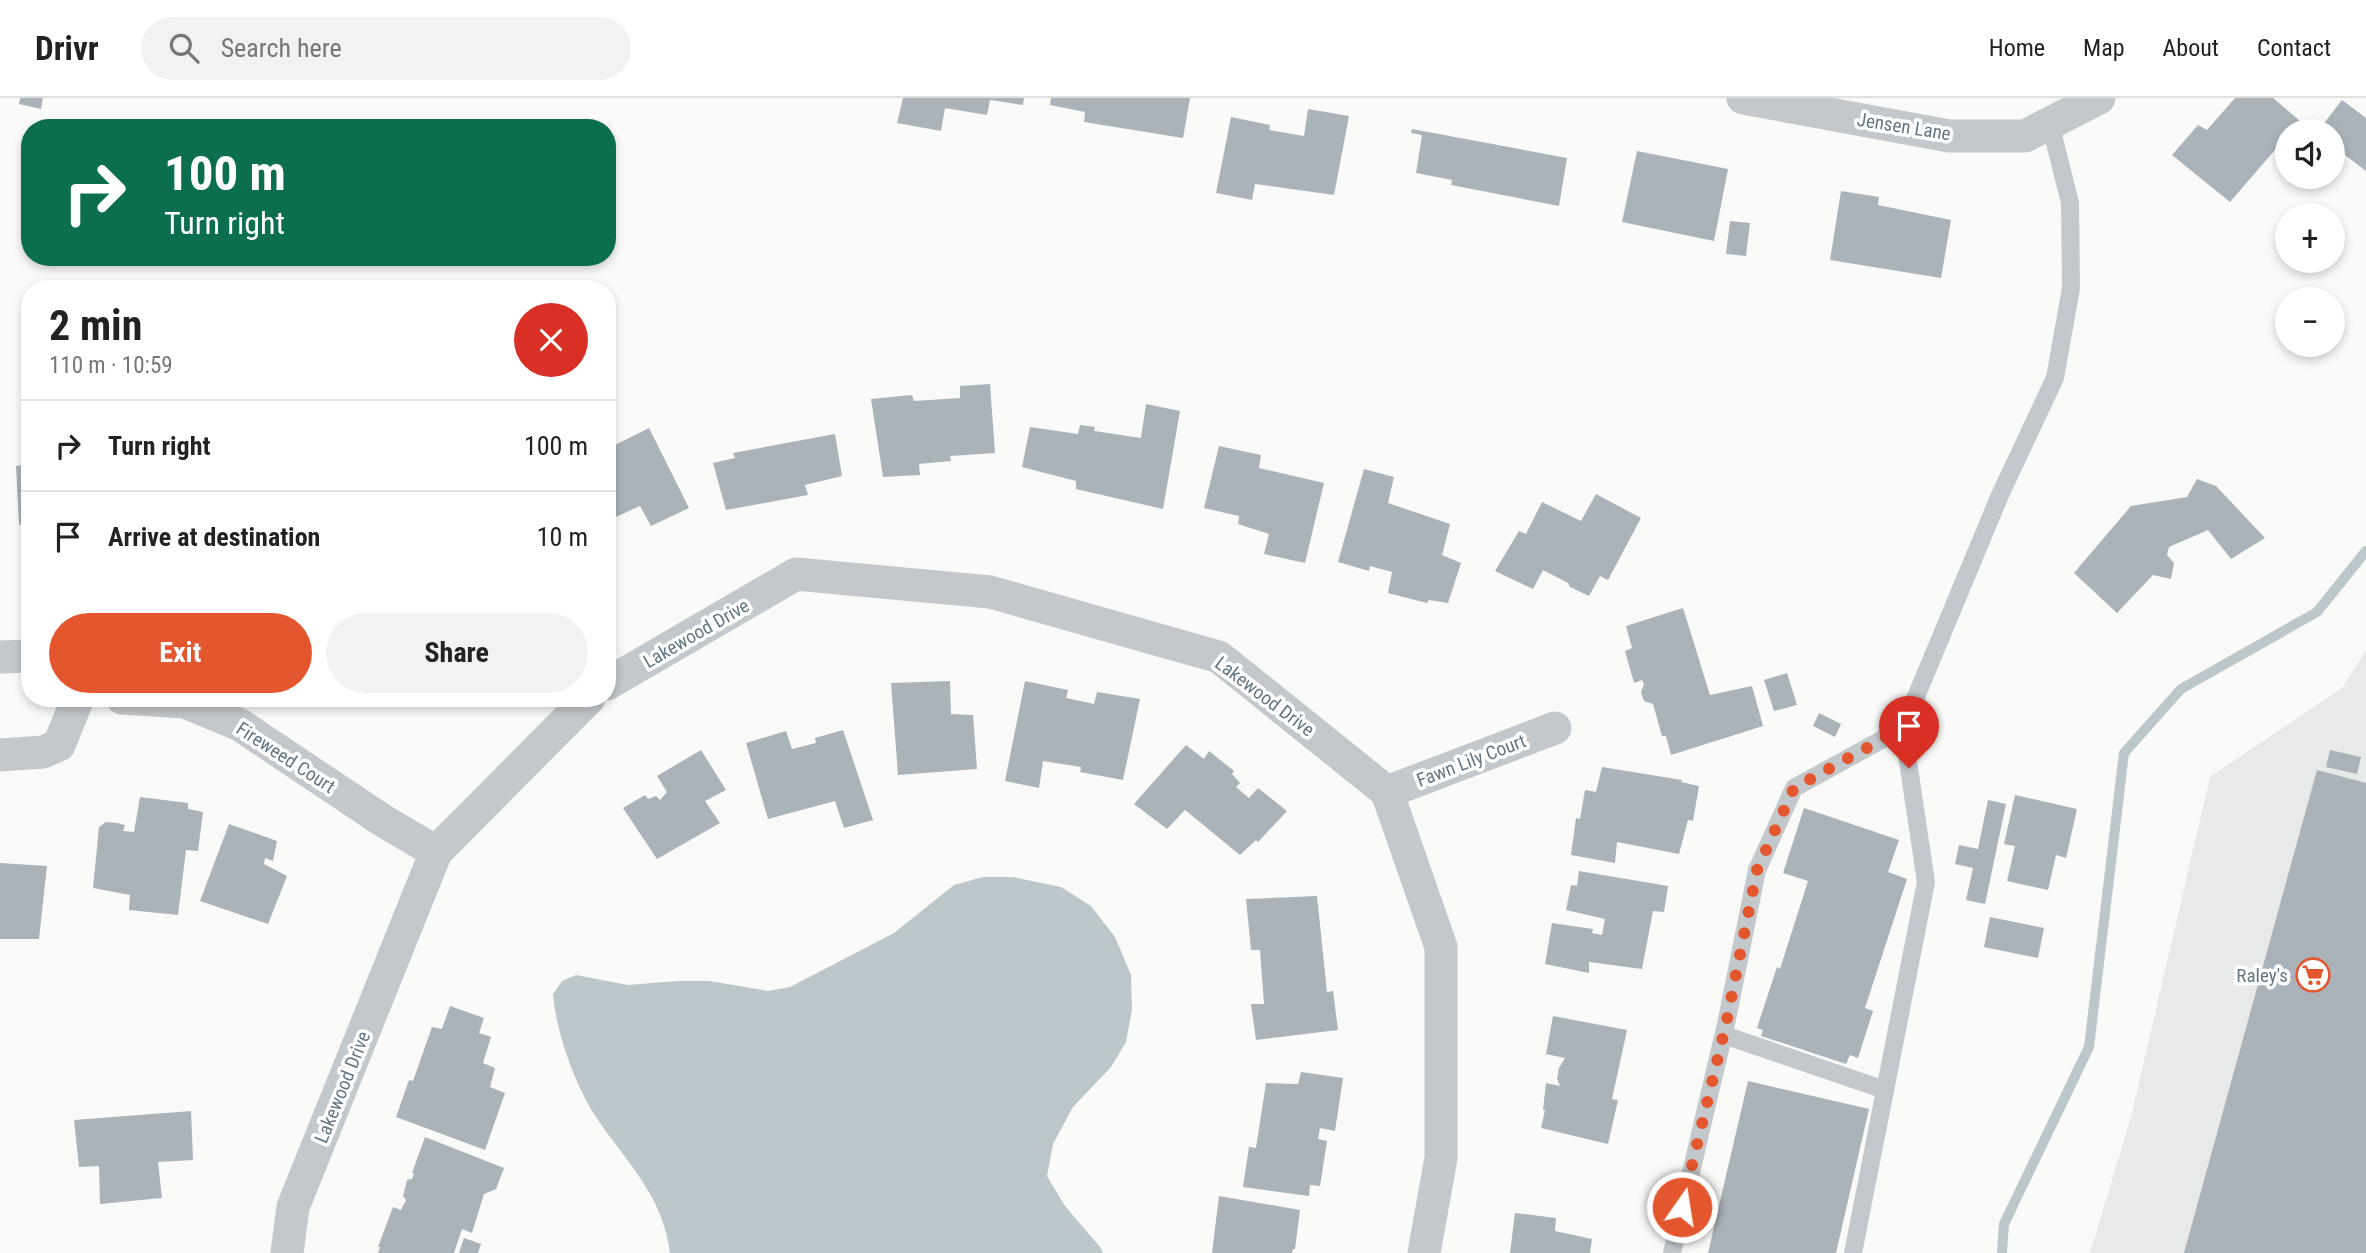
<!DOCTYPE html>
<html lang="en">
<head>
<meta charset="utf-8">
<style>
  body { margin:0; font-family:"Roboto Condensed",sans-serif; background:#f2f2f2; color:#222; height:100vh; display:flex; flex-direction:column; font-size:26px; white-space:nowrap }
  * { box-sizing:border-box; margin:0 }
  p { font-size:23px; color:#767676 }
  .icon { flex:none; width:38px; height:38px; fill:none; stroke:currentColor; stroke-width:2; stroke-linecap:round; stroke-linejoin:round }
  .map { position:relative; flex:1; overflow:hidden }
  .details { position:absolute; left:21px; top:182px; width:595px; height:427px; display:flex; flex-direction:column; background:#fff; border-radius:28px; box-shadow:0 4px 10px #0003 }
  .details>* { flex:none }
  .top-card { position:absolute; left:21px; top:21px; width:595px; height:147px; border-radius:28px; box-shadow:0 4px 10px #0003; background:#0b6e4f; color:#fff; overflow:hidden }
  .controls { position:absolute; left:2275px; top:21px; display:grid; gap:14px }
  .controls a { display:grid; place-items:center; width:70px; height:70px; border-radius:50%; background:#fff; box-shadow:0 4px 10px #0003; font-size:35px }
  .pin { position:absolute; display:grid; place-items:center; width:60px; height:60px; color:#fff; margin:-72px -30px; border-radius:50% 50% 50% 0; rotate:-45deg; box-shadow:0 0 7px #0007 }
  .pin .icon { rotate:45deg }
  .me { position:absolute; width:77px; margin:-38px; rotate:13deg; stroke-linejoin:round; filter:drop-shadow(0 0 5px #0008) }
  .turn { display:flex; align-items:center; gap:24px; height:147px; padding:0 28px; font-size:32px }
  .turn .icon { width:91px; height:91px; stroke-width:2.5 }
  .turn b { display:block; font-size:49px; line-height:60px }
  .round { display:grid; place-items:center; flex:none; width:74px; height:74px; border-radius:37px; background:#f2f2f2 }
  .overview { display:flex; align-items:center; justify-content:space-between; height:119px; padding:0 28px }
  h1 { font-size:42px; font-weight:700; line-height:52px }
  .cta { display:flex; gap:14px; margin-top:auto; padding:14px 28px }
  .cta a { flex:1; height:80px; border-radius:42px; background:#e4572e; color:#fff; font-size:28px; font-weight:700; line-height:80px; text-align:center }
  .cta a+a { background:#f2f2f2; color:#222 }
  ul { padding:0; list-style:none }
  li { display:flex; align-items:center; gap:21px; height:91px; padding:0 28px; border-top:2px solid #e0e0e0 }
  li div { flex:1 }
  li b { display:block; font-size:26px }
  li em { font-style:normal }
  header { display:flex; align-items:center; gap:42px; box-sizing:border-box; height:98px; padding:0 35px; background:#fff; border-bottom:2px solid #e0e0e0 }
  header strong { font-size:33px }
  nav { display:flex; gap:38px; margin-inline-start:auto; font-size:24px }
  .search { width:490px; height:63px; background:#f2f2f2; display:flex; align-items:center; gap:18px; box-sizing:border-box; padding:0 24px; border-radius:38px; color:#767676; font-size:26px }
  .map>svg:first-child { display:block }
  .built { fill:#e8e9e9 }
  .water { fill:#bbc7cb }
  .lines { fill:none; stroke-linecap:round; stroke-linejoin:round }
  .stream { stroke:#bbc7cb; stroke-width:10 }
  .building { fill:#aab3b9 }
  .service { stroke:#c3c8cc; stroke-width:18 }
  .minor { stroke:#c3c8cc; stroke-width:33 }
  .route { stroke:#e4572e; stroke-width:12; stroke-dasharray:0 21.6 }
  .labels { text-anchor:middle; stroke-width:7; stroke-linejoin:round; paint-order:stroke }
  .street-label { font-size:19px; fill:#657683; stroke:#fff }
  .poi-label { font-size:19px; fill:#657683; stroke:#fff; text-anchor:end }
</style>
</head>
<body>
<header>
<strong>Drivr</strong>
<div class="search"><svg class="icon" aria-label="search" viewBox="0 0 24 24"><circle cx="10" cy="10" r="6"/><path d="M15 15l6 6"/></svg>Search here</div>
<nav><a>Home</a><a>Map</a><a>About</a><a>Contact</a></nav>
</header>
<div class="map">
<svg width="2366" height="1155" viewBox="0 0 2366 1155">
  <rect width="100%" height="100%" fill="#fafaf8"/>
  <!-- built -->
  <polygon class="built" points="2366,552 2366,1155 2090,1155 2131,1019 2210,679 2342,590"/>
  <!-- water -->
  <path class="water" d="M983 779H1013L1061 789 1091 808 1115 839 1131 877 1132 912 1126 944 1111 969 1073 1009 1053 1046 1047 1078 1065 1108 1100 1149 1103 1155H670C663 1097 626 1064 596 1019 575 987 556 934 553 896L562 883 576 877 628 887 677 883H710L768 893 790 889 894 835 954 787Z"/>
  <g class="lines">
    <!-- stream -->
    <polyline class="stream" points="2002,1155 2004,1126 2089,949 2124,655 2181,591 2317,514 2366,453"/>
  </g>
  <!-- building -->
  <g class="building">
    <polygon points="20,0 43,0 41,11 19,6"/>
    <polygon points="903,0 1024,0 1023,7 990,2 987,17 945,10 941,33 897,25"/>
    <polygon points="1051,0 1190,0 1183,40 1084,24 1085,14 1050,7"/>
    <polygon points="2235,0 2273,0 2300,23 2292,33 2287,33 2287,38 2230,104 2172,57 2198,27 2207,32"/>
    <polygon points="2342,2 2366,20 2366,73 2333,48 2333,33 2318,33"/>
    <polygon points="1308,11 1349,18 1334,97 1255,86 1252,102 1216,95 1231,19 1270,27 1269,32 1304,38"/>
    <polygon points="1412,31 1567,60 1559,108 1451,87 1452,82 1416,75 1422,37 1411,35"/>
    <polygon points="1637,53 1728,71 1714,143 1622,124"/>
    <polygon points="1841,93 1879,99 1878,107 1951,122 1941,180 1830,162"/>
    <polygon points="1730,123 1750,125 1746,158 1726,156"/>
    <polygon points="990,286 995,355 950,358 951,363 919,366 920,377 883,379 871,301 912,297 914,303 960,300 960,288"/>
    <polygon points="1146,306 1180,313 1163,411 1076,391 1076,383 1022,369 1030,329 1078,336 1080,327 1095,329 1094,333 1141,340"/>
    <polygon points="649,330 689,410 651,428 640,408 607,423 607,351"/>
    <polygon points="835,336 842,378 805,387 808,397 726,412 713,365 735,360 733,355"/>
    <polygon points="1219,348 1261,357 1259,370 1324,385 1305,465 1264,456 1269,436 1238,426 1239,418 1204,410"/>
    <polygon points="30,366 30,426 19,427 16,368"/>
    <polygon points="1364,371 1394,379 1388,405 1450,426 1442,457 1461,465 1448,505 1429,502 1427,505 1388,495 1392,474 1370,468 1369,473 1338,464"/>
    <polygon points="2197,381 2216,388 2265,440 2231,461 2208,432 2169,449 2167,457 2174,465 2171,481 2153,477 2117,515 2074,475 2131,408 2187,399"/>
    <polygon points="1596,396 1641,420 1608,482 1600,478 1589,498 1570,489 1568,485 1543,472 1533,491 1495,473 1519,433 1526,436 1542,404 1581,423"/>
    <polygon points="1683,510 1710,597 1752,588 1763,628 1671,657 1666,638 1662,638 1653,606 1644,603 1641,595 1644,586 1642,582 1634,585 1625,553 1632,550 1626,528"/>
    <polygon points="1787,575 1797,607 1774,613 1764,582"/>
    <polygon points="950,583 951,616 973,617 977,671 898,677 891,585"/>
    <polygon points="1025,583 1068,592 1066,600 1094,606 1097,594 1140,601 1123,682 1080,674 1081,669 1043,663 1039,690 1005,683"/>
    <polygon points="1819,615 1841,626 1835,639 1813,628"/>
    <polygon points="843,632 873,722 844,730 835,703 768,721 746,645 786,633 792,651 816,645 815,640"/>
    <polygon points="1186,647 1204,661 1209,653 1234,673 1232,676 1240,685 1236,689 1249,700 1258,690 1287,713 1258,744 1256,742 1240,757 1185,712 1167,731 1134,706"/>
    <polygon points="701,652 726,692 705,703 720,725 657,761 623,710 645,697 648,701 656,698 660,702 667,694 657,678"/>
    <polygon points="2330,652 2361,659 2357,676 2326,669"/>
    <polygon points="1602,669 1682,682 1681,684 1699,688 1693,723 1688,722 1679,756 1617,744 1615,765 1571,757 1576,720 1580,721 1585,692 1596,694"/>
    <polygon points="2317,672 2366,685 2366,1155 2184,1155"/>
    <polygon points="2015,697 2077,711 2066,760 2056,757 2048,792 2007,783 2015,748 2004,746"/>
    <polygon points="140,699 188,705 188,711 203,714 198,753 186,752 178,817 129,812 130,797 93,790 99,729 106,724 117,725 125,727 123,733 134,734"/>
    <polygon points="1988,702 2006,706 1985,806 1966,802 1973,770 1955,766 1959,747 1978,751"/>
    <polygon points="1804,710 1899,742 1888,774 1907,781 1865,910 1873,913 1858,960 1850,957 1846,966 1761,938 1763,932 1757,930 1777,869 1780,871 1808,783 1783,775"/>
    <polygon points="229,726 277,743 273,763 265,760 264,766 287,778 268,826 200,803"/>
    <polygon points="0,765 47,768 39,841 0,841"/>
    <polygon points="1579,773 1668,788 1664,814 1653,813 1642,871 1589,864 1589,875 1545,866 1552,825 1593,831 1592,835 1602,837 1605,821 1566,812 1571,787 1577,788"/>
    <polygon points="1317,798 1327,894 1333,893 1338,932 1256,942 1251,906 1264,906 1260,852 1251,852 1246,801"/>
    <polygon points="1990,819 2044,830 2038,860 1984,849"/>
    <polygon points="450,908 484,920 479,935 491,939 483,965 495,970 490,989 505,995 485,1052 396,1019 409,982 413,983 432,929 442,931"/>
    <polygon points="1553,918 1627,932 1612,1001 1618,1002 1608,1046 1541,1030 1545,1012 1543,1012 1546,985 1560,988 1557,981 1559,970 1565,960 1546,956"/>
    <polygon points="1301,974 1343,980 1335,1033 1320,1030 1318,1041 1327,1043 1320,1088 1310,1087 1309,1098 1243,1089 1249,1049 1256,1050 1266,985 1298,986"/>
    <polygon points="1748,983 1869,1011 1836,1155 1708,1155"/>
    <polygon points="191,1013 193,1062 158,1064 162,1100 100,1106 99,1068 79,1069 74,1022"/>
    <polygon points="425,1039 504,1070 496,1091 484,1096 472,1135 462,1131 454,1155 378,1155 380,1149 378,1149 393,1109 401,1112 406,1102 403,1098 407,1082 412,1081 414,1075 412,1075"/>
    <polygon points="1219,1098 1300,1112 1295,1151 1293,1151 1292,1155 1212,1155"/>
    <polygon points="1515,1115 1556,1120 1555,1133 1592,1141 1590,1155 1510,1155"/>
    <polygon points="464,1140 481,1146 478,1155 459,1155"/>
  </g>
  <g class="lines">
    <!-- service -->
    <g class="service">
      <polyline points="1724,937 1885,992"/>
      <polyline points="1672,1155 1726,926 1757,772 1794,690 1903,630"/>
      <polyline points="1853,1155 1926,784 1903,630 2000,397 2055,280 2071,190 2070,105 2050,25"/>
    </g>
    <!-- minor -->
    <g class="minor">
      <polyline points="1743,0 1949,38 2025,38 2099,0"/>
      <polyline points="0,559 30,558"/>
      <polyline points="607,586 796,476 990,494 1219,559 1387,694 1441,849 1441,1060 1424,1155"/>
      <polyline points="122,600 185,604 240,627 382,722 436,754"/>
      <polyline points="0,657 43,654 59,647 78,600"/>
      <polyline points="1387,694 1555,630"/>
      <polyline points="287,1155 293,1109 436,754 589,600"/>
    </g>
  </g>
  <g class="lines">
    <!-- route -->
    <polyline class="route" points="1682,1109 1726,926 1757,772 1794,690 1903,630 1909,670"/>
  </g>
  <!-- icons -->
  <defs>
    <symbol id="supermarket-ring" viewBox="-11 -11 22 22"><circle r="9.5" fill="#fff" stroke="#e4572e" stroke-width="1.5"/><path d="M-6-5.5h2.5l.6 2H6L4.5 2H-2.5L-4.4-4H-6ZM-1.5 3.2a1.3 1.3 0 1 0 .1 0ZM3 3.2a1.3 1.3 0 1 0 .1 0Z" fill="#e4572e"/></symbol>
  </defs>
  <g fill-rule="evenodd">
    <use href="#supermarket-ring" x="2294" y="858" width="38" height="38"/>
  </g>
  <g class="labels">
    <!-- street labels -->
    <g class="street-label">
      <text transform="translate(1904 28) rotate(9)" y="7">Jensen Lane</text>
      <text transform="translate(696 535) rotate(-30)" y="7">Lakewood Drive</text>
      <text transform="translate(1265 598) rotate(37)" y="7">Lakewood Drive</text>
      <text transform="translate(286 659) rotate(33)" y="7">Fireweed Court</text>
      <text transform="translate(1471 662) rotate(-21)" y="7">Fawn Lily Court</text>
      <text transform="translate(342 989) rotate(-68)" y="7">Lakewood Drive</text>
    </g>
    <!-- poi labels -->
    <g class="poi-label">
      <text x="2288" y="884">Raley's</text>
    </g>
  </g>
</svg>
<div class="controls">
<a><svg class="icon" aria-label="sound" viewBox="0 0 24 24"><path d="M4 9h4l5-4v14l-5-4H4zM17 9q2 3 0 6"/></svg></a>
<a>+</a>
<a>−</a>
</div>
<div class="pin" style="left:1909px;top:670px;background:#d93025"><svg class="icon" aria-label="arrive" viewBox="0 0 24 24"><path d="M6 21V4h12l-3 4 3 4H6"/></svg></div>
<svg class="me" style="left:1682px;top:1109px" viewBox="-20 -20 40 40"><circle r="17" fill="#e4572e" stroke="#fff" stroke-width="3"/><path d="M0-11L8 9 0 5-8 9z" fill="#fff"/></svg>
<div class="top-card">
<div class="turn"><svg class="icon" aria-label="right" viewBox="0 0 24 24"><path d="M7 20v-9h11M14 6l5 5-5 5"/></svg><div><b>100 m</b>Turn right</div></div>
</div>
<section class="details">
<div class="overview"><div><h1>2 min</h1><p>110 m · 10:59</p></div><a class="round" style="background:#d93025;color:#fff"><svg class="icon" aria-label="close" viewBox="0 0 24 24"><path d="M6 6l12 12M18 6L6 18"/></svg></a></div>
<ul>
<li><svg class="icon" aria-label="right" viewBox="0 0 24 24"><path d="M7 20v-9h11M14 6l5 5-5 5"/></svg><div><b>Turn right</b></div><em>100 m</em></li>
<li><svg class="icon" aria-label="arrive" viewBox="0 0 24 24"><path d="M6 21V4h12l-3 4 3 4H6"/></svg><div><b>Arrive at destination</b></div><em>10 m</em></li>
</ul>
<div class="cta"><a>Exit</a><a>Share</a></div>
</section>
</div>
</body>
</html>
